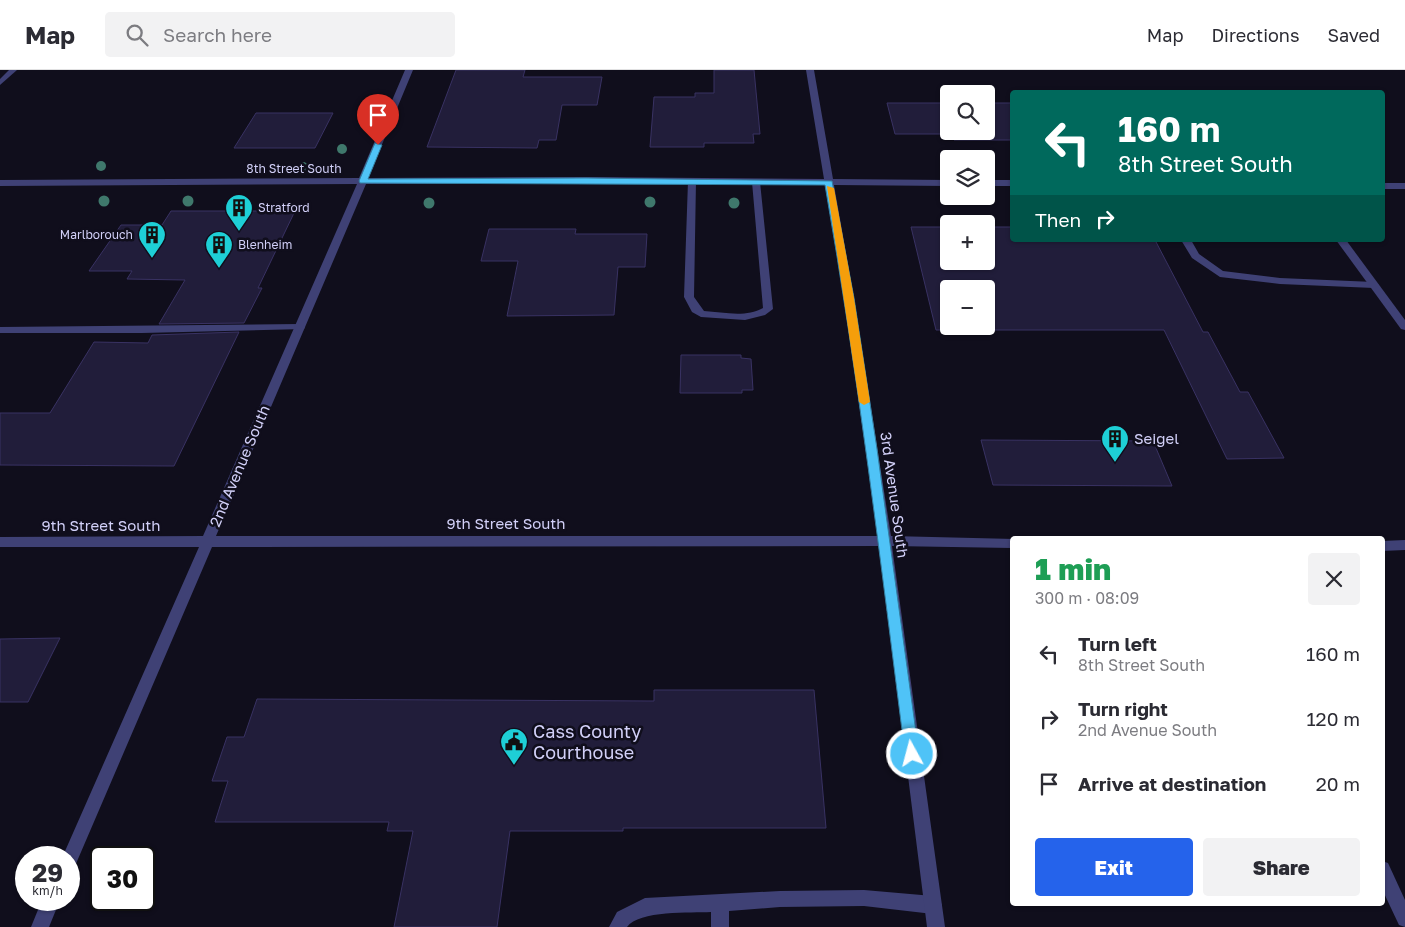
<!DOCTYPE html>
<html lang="en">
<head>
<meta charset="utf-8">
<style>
  body { margin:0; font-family:"Golos Text",sans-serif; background:#f2f2f3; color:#2b2b33; height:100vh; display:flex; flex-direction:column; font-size:19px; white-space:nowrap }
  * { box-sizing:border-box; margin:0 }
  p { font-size:16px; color:#7c7c81 }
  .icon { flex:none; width:28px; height:28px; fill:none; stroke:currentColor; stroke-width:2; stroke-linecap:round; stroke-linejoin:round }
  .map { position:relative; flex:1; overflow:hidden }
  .panel { position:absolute; left:1010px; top:466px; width:375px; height:370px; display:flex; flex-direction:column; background:#fff; border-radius:5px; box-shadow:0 1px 4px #0004 }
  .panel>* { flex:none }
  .guide { position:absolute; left:1010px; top:20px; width:375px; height:152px; border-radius:5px; box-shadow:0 1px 4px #0004; background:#00695c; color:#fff; overflow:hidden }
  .fabs { position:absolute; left:940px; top:15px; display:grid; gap:10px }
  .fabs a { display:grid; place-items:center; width:55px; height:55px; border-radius:5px; background:#fff; box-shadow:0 1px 4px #0004; font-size:25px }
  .speed { position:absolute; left:15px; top:776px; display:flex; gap:10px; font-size:25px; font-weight:700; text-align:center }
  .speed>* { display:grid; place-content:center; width:65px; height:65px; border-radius:50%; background:#fff; box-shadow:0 1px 4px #0004; line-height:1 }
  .speed small { font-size:12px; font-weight:400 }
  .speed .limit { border:2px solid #111; border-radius:8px; background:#fff; color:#111 }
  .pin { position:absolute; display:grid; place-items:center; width:42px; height:42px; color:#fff; margin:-51px -21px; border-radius:50% 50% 50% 0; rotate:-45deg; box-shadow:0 0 5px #0007 }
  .pin .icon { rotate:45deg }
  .me { position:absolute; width:55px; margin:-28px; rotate:353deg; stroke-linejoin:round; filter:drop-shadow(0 0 4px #0008) }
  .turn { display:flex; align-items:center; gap:18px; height:105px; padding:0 25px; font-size:22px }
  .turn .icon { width:65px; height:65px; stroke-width:2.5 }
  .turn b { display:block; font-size:35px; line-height:42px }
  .then { display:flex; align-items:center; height:48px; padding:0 25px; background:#0003; gap:10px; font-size:19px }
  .round { display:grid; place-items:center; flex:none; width:52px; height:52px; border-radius:5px; background:#f2f2f3 }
  .overview { display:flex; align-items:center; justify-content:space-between; height:85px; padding:0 25px }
  h1 { font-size:30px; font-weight:800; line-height:38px; color:#1e9e55 }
  .action { display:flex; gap:10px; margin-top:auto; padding:10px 25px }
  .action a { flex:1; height:58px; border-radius:5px; background:#2563eb; color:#fff; font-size:20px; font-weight:800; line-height:58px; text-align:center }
  .action a+a { background:#f2f2f3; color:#2b2b33 }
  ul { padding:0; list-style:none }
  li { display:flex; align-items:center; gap:15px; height:65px; padding:0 25px }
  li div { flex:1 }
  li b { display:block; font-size:19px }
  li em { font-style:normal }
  header { display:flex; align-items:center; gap:30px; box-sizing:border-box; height:70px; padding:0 25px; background:#fff; border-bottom:1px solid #e1e1e2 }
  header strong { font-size:24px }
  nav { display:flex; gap:28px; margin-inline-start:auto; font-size:18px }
  .search { width:350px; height:45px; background:#f2f2f3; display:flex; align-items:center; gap:12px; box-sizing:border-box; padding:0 18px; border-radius:5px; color:#7c7c81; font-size:19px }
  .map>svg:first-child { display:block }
  .building { fill:#211d3a; stroke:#393263; fill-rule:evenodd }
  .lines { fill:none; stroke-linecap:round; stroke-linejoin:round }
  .lane { fill:#3f4175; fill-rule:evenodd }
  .street { fill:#3f4175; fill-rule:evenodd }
  .tree { fill:#3f786c }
  .route { fill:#4fc3f7; stroke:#337fa1 }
  .slow { fill:#f59e0b }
  .labels { text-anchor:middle; stroke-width:5; stroke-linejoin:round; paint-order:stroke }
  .far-street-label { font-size:12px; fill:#d2d0f8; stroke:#100e1c }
  .far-poi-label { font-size:12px; fill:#d2d0f8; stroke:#100e1c; text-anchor:start }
  .poi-label { font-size:15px; fill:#d2d0f8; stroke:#100e1c; text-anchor:start }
  .street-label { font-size:15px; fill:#d2d0f8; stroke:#100e1c }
  .near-poi-label { font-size:18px; fill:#d2d0f8; stroke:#100e1c; text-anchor:start }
</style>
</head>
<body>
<header>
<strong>Map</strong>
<div class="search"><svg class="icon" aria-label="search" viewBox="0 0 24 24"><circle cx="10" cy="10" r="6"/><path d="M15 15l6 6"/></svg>Search here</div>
<nav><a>Map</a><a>Directions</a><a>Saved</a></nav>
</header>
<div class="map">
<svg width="1405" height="857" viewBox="0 0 1405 857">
  <rect width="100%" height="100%" fill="#100e1c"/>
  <!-- building -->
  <g class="building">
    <polygon points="456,0 525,0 523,7 602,7 597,35 562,35 556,70 539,70 537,78 427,77"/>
    <polygon points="714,0 754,0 760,64 753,64 754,73 704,73 704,77 650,77 654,27 695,27 695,23 714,23"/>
    <polygon points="887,33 949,33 949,61 986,61 986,33 1012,33 1012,70 954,70 952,64 895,64"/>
    <polygon points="256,43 333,43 315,78 234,78"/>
    <polygon points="171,141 295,141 258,218 262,218 244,253 159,254 185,210 127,209 132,201 89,201 121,155 162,155"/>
    <path d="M911 157H949V191H986V157H1012V170H1155L1203 262H1208L1240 322H1248L1284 388 1227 389 1164 260H936ZM949 219H986V256H949Z"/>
    <polygon points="489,159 576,159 575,164 647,164 645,197 618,197 614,245 507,246 518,191 481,191"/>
    <polygon points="239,262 174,396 0,395 0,343 50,343 94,272 148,273 152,265"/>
    <polygon points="681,285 741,285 741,288 751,289 753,320 742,320 742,323 680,323"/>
    <polygon points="981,370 1153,371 1172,416 993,415"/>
    <polygon points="60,568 28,632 0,632 0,569"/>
    <polygon points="654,620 814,620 826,758 623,758 623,761 510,761 497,857 394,857 413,761 387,761 389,752 215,752 228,711 212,711 227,667 244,667 257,629 654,631"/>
  </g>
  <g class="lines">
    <!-- lane -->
    <g class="lane">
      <path d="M692 108 696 111 694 227 704 241C723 242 745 248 763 238L752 112 756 109 760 112 773 239 765 245 745 250 701 247 692 242 684 227 688 111Z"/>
      <polygon points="1181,170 1191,170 1199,184 1223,201 1280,208 1374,212 1379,215 1374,218 1280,214 1220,207 1192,188"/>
      <polygon points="300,254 305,257 304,259 142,263 0,263 0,257"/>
      <polygon points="1382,791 1388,793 1405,830 1405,857 1399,855 1382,819"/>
      <path d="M864 820 933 826 939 829 942 835 939 841 933 844 864 836 780 837 729 841V857H711V842C691 843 639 840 627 857H609L617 842 645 828 780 821Z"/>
    </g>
    <!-- street -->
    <g class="street">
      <polygon points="9,0 17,0 0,15 0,9"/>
      <path d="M405 0H413L368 108 586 107 824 109 806 0H814L833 109 949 110V116L834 115 854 228 891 466 1015 469H1012V478L892 476 945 857H927L879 476 212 477 75 796 69 798V788H62L199 477H0V467L203 466 357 114 0 116V110L359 108ZM586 113 825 115 844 228 878 466H216L366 114Z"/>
      <rect x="986" y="110" width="26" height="6"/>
      <rect x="1382" y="113" width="23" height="6"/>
      <polygon points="1336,170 1346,170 1405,250 1405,260 1401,259"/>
      <polygon points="1405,470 1405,480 1382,481 1382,471"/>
      <polygon points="42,830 60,830 49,857 31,857"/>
    </g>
  </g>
  <!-- trees -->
  <g class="tree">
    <circle cx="342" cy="79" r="5"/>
    <circle cx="101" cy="96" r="5"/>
    <circle cx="303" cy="97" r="5"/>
    <circle cx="104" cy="131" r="5.5"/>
    <circle cx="188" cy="131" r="5.5"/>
    <circle cx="650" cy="132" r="5.5"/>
    <circle cx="429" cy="133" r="5.5"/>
    <circle cx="734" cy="133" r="5.5"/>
  </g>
  <!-- route -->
  <path class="route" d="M375 73 382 75 368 109 586 108 832 111 854 228 877 379 919 684 917 689 912 691 907 689 905 684C881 494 858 304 825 115L360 113 359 111Z"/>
  <!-- slow -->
  <polygon class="slow" points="827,116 834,118 854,228 870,332 864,335 859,332"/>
  <!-- icons -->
  <defs>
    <symbol id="building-pin" viewBox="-11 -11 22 30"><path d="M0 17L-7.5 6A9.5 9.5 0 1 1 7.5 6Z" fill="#1ecfd6" stroke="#100e1c"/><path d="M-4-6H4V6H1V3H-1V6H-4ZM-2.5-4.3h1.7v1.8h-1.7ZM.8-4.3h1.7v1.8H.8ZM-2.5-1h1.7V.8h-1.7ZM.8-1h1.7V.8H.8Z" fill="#111"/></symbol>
    <symbol id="civic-pin" viewBox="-11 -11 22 30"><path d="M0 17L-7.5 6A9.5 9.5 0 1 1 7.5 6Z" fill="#1ecfd6" stroke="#100e1c"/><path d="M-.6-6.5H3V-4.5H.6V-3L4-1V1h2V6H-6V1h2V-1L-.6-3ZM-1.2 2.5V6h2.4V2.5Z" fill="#111"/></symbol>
  </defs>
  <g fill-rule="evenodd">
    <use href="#building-pin" x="223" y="122" width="32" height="43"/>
    <use href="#building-pin" x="136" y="149" width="32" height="43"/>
    <use href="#building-pin" x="203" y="159" width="32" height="43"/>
    <use href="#building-pin" x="1099" y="353" width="32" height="43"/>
    <use href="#civic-pin" x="498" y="656" width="32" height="43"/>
  </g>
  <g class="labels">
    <!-- far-street labels -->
    <g class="far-street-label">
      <text x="294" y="103">8th Street South</text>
    </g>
    <!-- far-poi labels -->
    <g class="far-poi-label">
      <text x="258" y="142">Stratford</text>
      <text x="133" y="169" text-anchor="end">Marlborouch</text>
      <text x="238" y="179">Blenheim</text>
    </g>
    <!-- poi labels -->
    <g class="poi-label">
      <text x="1134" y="374">Seigel</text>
    </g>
    <!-- street labels -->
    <g class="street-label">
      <text transform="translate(240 396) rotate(-67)" y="5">2nd Avenue South</text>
      <text transform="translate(894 425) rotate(82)" y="5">3rd Avenue South</text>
      <text x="506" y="459">9th Street South</text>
      <text x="101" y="461">9th Street South</text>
    </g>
    <!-- near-poi labels -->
    <g class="near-poi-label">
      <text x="533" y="668">Cass County<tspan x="533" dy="21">Courthouse</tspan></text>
    </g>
  </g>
</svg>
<div class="fabs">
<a><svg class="icon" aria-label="search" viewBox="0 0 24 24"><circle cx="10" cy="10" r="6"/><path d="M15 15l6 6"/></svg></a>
<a><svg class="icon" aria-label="layers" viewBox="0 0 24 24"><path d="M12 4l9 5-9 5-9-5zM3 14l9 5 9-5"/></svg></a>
<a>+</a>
<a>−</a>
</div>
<div class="speed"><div>29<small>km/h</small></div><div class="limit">30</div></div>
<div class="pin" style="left:378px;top:75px;background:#d93025"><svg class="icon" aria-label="arrive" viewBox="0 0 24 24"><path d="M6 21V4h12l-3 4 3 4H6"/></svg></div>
<svg class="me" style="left:912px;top:684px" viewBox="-20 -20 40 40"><circle r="17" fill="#4fc3f7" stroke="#fff" stroke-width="3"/><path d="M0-11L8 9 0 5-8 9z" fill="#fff"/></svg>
<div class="guide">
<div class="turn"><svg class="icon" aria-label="left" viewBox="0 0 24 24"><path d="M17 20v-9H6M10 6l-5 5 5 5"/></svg><div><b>160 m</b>8th Street South</div></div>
<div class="then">Then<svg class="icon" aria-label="right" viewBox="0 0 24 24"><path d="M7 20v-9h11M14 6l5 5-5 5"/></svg></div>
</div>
<section class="panel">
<div class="overview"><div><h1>1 min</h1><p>300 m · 08:09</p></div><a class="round"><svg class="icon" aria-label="close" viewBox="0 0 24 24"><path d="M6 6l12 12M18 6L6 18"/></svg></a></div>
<ul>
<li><svg class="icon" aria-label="left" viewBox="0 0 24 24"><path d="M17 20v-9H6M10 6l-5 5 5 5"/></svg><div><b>Turn left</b><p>8th Street South</p></div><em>160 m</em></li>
<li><svg class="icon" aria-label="right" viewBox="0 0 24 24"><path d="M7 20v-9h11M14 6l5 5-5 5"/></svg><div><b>Turn right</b><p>2nd Avenue South</p></div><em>120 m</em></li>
<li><svg class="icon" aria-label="arrive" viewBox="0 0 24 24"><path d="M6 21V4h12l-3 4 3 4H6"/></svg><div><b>Arrive at destination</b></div><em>20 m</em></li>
</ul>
<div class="action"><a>Exit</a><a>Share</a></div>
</section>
</div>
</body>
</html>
